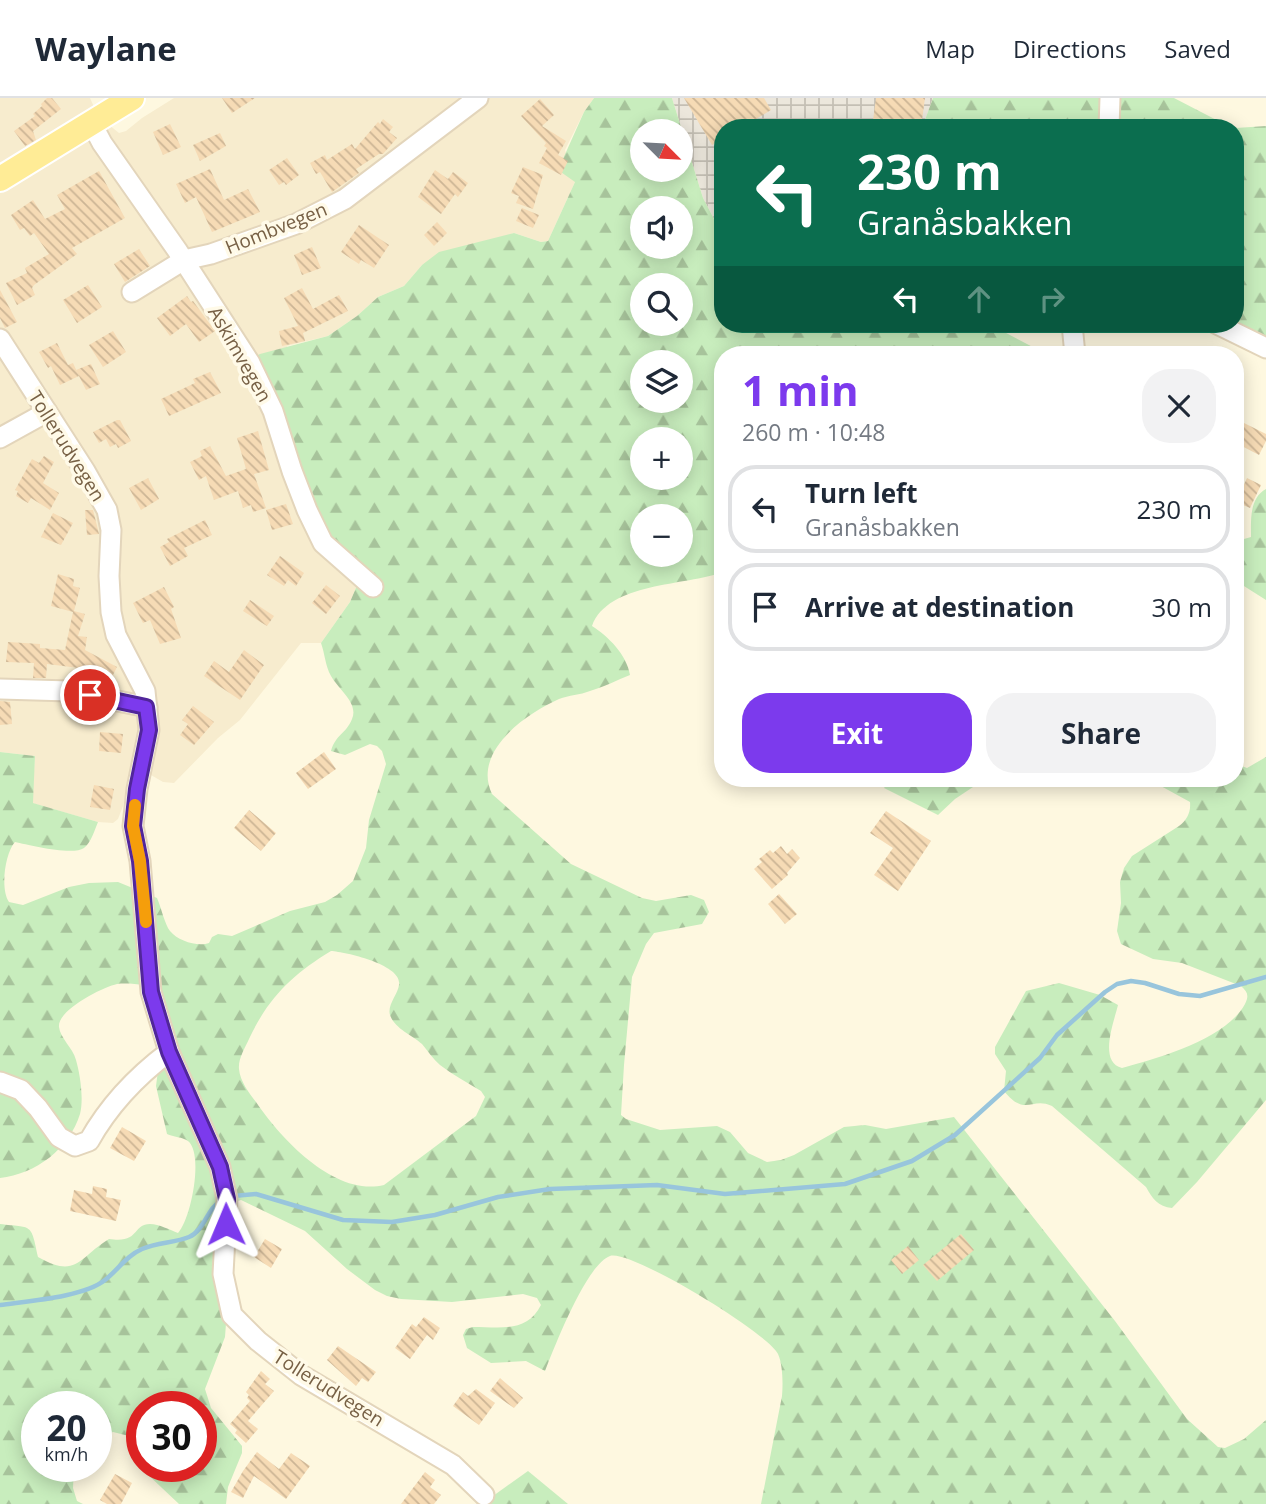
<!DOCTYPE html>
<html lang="en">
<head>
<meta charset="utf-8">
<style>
  body { margin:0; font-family:"Open Sans",sans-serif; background:#f2f2f3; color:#1f2937; height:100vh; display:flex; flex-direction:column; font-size:26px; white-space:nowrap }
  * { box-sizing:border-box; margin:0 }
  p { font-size:23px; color:#747a83 }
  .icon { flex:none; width:38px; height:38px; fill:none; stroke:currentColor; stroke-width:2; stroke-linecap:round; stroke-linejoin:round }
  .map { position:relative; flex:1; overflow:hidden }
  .drawer { position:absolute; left:714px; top:248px; width:530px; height:441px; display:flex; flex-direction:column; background:#fff; border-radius:28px; box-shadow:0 4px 18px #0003 }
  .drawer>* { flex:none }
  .banner { position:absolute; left:714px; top:21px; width:530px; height:214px; border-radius:28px; box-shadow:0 4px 18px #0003; background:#0b6e4f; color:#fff; overflow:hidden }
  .needle { width:46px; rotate:114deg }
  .controls { position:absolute; left:630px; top:21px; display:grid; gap:14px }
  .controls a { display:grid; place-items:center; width:63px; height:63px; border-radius:50%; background:#fff; box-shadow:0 4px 18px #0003; font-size:35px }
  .speed { position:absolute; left:21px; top:1293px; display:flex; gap:14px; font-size:35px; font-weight:700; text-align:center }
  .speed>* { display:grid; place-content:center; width:91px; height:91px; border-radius:50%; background:#fff; box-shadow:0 4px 18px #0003; line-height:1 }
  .speed small { font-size:18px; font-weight:400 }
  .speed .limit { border:10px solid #d22; background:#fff; color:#111 }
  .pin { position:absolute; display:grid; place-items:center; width:60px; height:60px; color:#fff; margin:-30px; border:4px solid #fff; border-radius:50%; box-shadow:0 2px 7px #0007 }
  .me { position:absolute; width:77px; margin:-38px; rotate:359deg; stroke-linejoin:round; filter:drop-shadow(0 0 5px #0008) }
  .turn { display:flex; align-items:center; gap:24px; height:147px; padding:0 28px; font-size:32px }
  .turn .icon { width:91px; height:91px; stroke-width:2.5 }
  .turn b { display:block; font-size:49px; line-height:60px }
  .lanes { display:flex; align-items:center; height:66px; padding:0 28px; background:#0003; justify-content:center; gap:35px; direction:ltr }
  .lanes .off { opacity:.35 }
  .round { display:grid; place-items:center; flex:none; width:74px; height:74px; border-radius:28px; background:#f2f2f3 }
  .headline { display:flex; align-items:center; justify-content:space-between; height:119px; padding:0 28px }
  h1 { font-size:42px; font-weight:700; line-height:52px; color:#7c3aed }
  .button { display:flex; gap:14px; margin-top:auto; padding:14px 28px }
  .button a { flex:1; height:80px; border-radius:28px; background:#7c3aed; color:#fff; font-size:28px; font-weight:700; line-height:80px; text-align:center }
  .button a+a { background:#f2f2f3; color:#1f2937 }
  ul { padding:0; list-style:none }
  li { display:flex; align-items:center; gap:21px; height:88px; margin:0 14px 10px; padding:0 14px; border:4px solid #e0e1e3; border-radius:28px }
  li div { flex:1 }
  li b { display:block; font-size:26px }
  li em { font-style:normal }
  header { display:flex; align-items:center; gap:42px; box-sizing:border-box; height:98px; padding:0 35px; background:#fff; border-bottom:2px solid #e0e1e3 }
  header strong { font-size:33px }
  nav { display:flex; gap:38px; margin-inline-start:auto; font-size:24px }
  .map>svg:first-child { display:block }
  .residential { fill:#f7ecce }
  .industrial { fill:url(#industrial-grid) }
  .forest { fill:url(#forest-firs); fill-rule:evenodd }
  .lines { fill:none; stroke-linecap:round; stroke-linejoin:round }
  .stream { stroke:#98c5dc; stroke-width:4.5 }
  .building { fill:url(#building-back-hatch) }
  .minor-casing { stroke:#e3d5bb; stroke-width:23 }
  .major-casing { stroke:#fff; stroke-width:28 }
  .minor { stroke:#fff; stroke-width:19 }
  .major { stroke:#ffec96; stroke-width:24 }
  .route-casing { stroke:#51269a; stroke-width:18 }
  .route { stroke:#7c3aed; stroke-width:12 }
  .slow { stroke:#f59e0b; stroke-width:12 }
  .labels { text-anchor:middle; stroke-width:7; stroke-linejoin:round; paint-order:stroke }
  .street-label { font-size:19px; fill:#776045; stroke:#fffae8 }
</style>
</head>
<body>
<header>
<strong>Waylane</strong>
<nav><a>Map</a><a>Directions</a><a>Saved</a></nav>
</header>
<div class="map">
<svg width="1266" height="1406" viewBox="0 0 1266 1406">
  <defs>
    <pattern id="industrial-grid" width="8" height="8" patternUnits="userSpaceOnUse" patternTransform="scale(1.75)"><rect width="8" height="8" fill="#ece7dc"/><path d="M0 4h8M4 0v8" fill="none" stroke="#c4bfb4"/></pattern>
    <pattern id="forest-firs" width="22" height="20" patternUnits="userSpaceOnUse" patternTransform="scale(1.75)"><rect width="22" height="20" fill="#c8edbd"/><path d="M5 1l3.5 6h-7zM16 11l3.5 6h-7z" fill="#a7c39b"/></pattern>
    <pattern id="building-back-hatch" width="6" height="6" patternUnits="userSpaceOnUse" patternTransform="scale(1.75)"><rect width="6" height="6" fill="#f6dbb5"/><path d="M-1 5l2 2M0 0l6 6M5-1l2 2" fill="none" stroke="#ccb595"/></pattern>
  </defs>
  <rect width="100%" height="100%" fill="#fef8e0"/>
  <!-- residential -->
  <polygon class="residential" points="0,0 90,0 98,18 119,35 126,33 142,20 174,0 594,0 584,14 565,52 575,84 548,143 541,144 514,135 422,167 404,188 378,199 357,218 328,238 287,248 358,485 350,504 321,545 301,545 240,622 218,640 174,685 163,684 151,677 142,667 132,674 123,708 118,721 113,725 98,724 32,705 35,658 0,654"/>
  <!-- industrial -->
  <polygon class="industrial" points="672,0 933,0 922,30 723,30 723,138 703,100"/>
  <!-- forest -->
  <g class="forest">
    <path d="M594 0H672L703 100 723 138V226H989L1048 257H723V474C686 488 608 484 592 528 608 538 627 557 630 577 617 582 604 589 590 593 580 597 569 597 559 601 525 616 472 654 492 696L571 766 642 800 656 803 691 797 704 802 709 814 702 826 654 835 646 846 632 879 624 967 621 1017 626 1021 660 1032 717 1028 730 1034 748 1055 767 1064 781 1062 794 1057 844 1029 865 1027 886 1031 954 1019 1115 1223 1187 1321 1218 1349 1225 1350 1244 1341 1266 1322V1406H761L782 1298C783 1286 783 1267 778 1256 767 1234 630 1151 610 1158 586 1167 555 1248 545 1273L526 1263 491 1265 467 1250 463 1237 466 1231 473 1229C500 1229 527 1235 541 1207L537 1200 523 1196 452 1204 401 1201 387 1198 375 1192 347 1171 305 1133 241 1102 235 1104 225 1239 205 1291 211 1310 242 1348V1355L228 1389 226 1406H179L144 1373 143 1369 201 1368V1309H142V1365L133 1339 113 1334 96 1340V1309H37V1368L74 1369 73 1390 77 1403 83 1406H0V1126C32 1130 31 1124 38 1159 77 1181 78 1160 109 1141 140 1146 132 1126 150 1126 159 1126 170 1132 178 1135 191 1121 204 1056 188 1043 183 1039 173 1039 167 1036L156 988 165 919 144 887C135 886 126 885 117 886 103 889 57 912 59 929 60 940 73 950 76 962 80 976 84 1001 80 1016 69 1051 36 1076 0 1080V654L35 658 33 705 98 724C95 731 91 745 84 750 73 758 29 747 15 744 5 755 0 791 9 804L23 807 69 789 89 785 118 784 157 800C161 809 165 827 170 833 178 843 198 849 209 845L212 839 218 836 232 838 290 813 325 804 337 797 353 783 366 750 369 722 386 666 382 653 377 648 370 646 345 657 331 653C336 636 346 636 352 621 359 605 338 591 331 578 325 567 325 556 321 545L350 504 358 485 331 465 254 259 260 256 328 238 357 218 378 199 404 188 422 167 439 154 514 135 541 144 548 143 575 84 558 72 584 14ZM642 33H681V72H642ZM642 110H681V149H642ZM642 187H681V226H642ZM642 264H681V303H642ZM642 341H681V380H642ZM642 418H681V457H642ZM331 853C346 854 403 867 399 887 398 896 387 907 390 917 395 931 412 937 422 946 428 953 433 961 440 967 453 977 468 985 481 993L485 999 476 1018 384 1087C335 1099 281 1041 256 1004 249 995 240 983 239 971 238 961 245 950 249 941 268 900 293 876 331 853Z"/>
    <polygon points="933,0 1174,0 1232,30 922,30"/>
    <polygon points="1266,28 1266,241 1236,226 1236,30"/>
    <path d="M1266 391V502L1236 483V437L1244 441 1251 439C1251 423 1249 400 1266 391Z"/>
    <path d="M1266 659V1002L1197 1084 1172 1110C1158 1109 1152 1100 1146 1089L1052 1008C1031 998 1026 1020 1004 993L1006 973 995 956V949L1026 893 1059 885 1100 897 1118 907C1114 924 1098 964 1122 970 1159 960 1226 941 1245 906 1249 898 1248 894 1241 888L1182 865 1153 861 1121 846 1117 833 1121 805 1120 784 1124 770 1132 758 1179 728C1187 722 1191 714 1190 704L1159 687 1161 681H1236V666L1247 670Z"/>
    <polygon points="891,681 985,681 955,701 938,717 884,690"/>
    <polygon points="528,1373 568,1406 487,1406 493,1398"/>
  </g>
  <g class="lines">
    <!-- stream -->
    <g class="stream">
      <polyline points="233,1098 256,1096 343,1122 392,1124 435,1117 498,1099 550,1091 657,1087 725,1096 845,1086 912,1063 955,1037 1040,960 1057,937 1105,894 1117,886 1131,883 1145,885 1179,896 1200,898 1266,879"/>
      <path d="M0 1207C28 1203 84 1199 105 1182 118 1172 126 1158 142 1151 157 1144 175 1145 189 1139 205 1132 207 1110 221 1103"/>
    </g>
  </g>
  <!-- building -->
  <g class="building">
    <polygon points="47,0 52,0 61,11 33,33 36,42 25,48 14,33 35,18 33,16 42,8 41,6"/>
    <polygon points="222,0 255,0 232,15"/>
    <polygon points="684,0 764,0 771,12 741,30 723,30 723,41 712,47"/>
    <polygon points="876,0 925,0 921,30 872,30"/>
    <polygon points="540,1 554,17 542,28 566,43 558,57 568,63 561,77 539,65 547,50 544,48 546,45 521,18"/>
    <polygon points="383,21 393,29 389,34 397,40 383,56 379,56 356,71 359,75 332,94 320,74 316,76 310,65 325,57 327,62 352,46 355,51 378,24 380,26"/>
    <polygon points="170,26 181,49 163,57 153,34"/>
    <polygon points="220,35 226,48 200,63 193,47"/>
    <polygon points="287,60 299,77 286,87 284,84 279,87 269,72"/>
    <polygon points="523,69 543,77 533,111 516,105 519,98 511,95"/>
    <polygon points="210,71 224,102 248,91 260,114 212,134 196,99 185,105 176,86"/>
    <polygon points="435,72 448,81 453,74 468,85 458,99 455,96 441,116 418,99"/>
    <polygon points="99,73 125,120 72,150 77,156 34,187 32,190 35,197 17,207 6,185 27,175 25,170 49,156 34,135 30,138 24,130 20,132 11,117 33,102 45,121 65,111 57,97"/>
    <polygon points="522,110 539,117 533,130 516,123"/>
    <polygon points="437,124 447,135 434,148 424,137"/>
    <polygon points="359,127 389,147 374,170 361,162 359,166 341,154"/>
    <polygon points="312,149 321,170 302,177 294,157"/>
    <polygon points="139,151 150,168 125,184 114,166"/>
    <polygon points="88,187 102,209 77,225 63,202"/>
    <polygon points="302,190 313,211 339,197 348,213 303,235 305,243 282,248 279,233 298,228 284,200"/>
    <polygon points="0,192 17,224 5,230 0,220"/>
    <polygon points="187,198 191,204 193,203 215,233 199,244 186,226 170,238 157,220"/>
    <polygon points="113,233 126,254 103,269 89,247"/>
    <polygon points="57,245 68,267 73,265 79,278 60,287 51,268 48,270 39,254"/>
    <polygon points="91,266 100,286 86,292 76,272"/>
    <polygon points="210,274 221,295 169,318 161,301 195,285 193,281"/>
    <polygon points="117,322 120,322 131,343 118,350 116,346 110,349 106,341 99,345 93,334"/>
    <polygon points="1244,325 1266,336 1266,343 1259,357 1236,345"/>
    <polygon points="258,333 269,372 254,376 266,410 253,414 251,407 243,410 238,393 214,402 206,378 199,382 190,364 202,358 200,353 210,348 226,378 246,371 237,340"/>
    <polygon points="44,358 54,364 43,385 59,395 50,412 31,400 28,405 16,398 18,393 15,392 32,361 39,365"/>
    <polygon points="148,380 159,401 141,412 129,390"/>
    <polygon points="1247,380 1261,387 1250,410 1236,404"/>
    <polygon points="286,406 293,426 272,432 266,412"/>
    <polygon points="85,412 93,412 99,436 87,437"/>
    <polygon points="53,415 73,425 61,447 41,439"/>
    <polygon points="205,422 212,437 184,450 188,458 170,468 160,449 169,444 167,441"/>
    <polygon points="280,458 304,475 296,488 288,482 284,488 267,477"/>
    <polygon points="58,476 74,481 73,488 80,490 74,513 85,516 78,538 87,539 85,552 117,569 109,585 106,583 104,588 88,584 82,580 87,571 47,566 46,580 33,580 34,565 6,564 8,544 40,546 40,550 65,552 73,514 51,508"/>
    <polygon points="326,487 340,498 326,516 312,505"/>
    <polygon points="164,489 174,509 171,511 181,540 160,546 150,522 143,525 133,505"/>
    <polygon points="250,502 274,518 267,528 243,513"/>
    <polygon points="244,552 264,567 240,602 204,578 214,563 229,574"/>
    <polygon points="0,603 10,604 12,626 0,627"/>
    <polygon points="193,608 214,624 194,647 180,637 188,626 182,622"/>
    <polygon points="100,634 123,636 121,655 99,653"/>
    <polygon points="324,654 336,671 308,691 296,675"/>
    <polygon points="94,687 114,691 110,712 90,709"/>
    <polygon points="249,712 276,735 261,753 234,730"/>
    <polygon points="886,713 931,743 898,793 874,777 893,750 870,735"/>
    <polygon points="781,748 787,756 792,751 800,760 787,775 788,777 772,791 754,771 762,764 759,761 770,752 773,755"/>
    <polygon points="779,796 797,816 785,826 768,806"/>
    <polygon points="122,1029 146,1043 134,1063 110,1050"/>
    <polygon points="93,1088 107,1091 106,1099 121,1102 116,1123 70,1113 74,1092 92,1096"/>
    <polygon points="961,1136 974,1152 937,1183 923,1167"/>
    <polygon points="265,1141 282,1151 271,1170 254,1159"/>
    <polygon points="908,1148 919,1162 902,1176 891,1162"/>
    <polygon points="424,1219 440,1230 433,1242 427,1237 410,1261 395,1250 412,1226 416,1229"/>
    <polygon points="338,1248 376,1274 368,1284 362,1280 356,1288 327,1262"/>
    <polygon points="261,1273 270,1281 265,1286 274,1293 248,1323 258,1331 246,1345 235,1335 237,1332 230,1326 250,1303 247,1300 249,1297 246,1294"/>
    <polygon points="500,1280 523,1300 514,1310 490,1293"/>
    <polygon points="476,1291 495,1305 479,1327 453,1308 463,1294 468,1298"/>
    <polygon points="257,1354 279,1371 291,1355 310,1368 286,1401 254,1378 243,1400 231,1394 243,1373"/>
    <polygon points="425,1374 435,1382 430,1389 441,1397 434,1406 401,1406"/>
    <polygon points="115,1376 132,1385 121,1406 107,1406 100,1402"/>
  </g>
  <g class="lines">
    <defs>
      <g id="minor">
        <polyline points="92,26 102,45 177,152 250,265 273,313 292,373 307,412 323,445 373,489"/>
        <polyline points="1109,30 1110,0"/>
        <polyline points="132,194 184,162 211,156 296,126 345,101 478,0"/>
        <polyline points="1072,226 1075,257"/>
        <polyline points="1217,226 1266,250"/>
        <polyline points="0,241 85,373 107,412 111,432 109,478 111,514 116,537 145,593 149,632 137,691 133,728 140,763 151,894 169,954 220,1069 227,1101 223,1176 232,1217 258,1243 301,1277 453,1367 484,1397"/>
        <polyline points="0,340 47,314"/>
        <polyline points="0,591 69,593 147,609"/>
        <path d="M0 984 21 992 38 1010 59 1039 75 1048 89 1043C108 1009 137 978 169 954"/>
      </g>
      <polyline id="major" points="0,81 132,0"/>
    </defs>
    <!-- minor casing -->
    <use href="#minor" class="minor-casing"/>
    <!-- major casing -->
    <use href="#major" class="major-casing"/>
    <!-- minor -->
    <use href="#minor" class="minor"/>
    <!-- major -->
    <use href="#major" class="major"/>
  </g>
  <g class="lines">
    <defs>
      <polyline id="route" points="90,597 146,609 149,632 137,691 133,728 140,763 151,894 169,954 220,1069 227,1101 226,1126"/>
    </defs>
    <!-- route casing -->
    <use href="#route" class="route-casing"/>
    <!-- route -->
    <use href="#route" class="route"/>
    <!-- slow -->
    <polyline class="slow" points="135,707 133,728 140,763 146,824"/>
  </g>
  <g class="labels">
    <!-- street labels -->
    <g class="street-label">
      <text transform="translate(276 130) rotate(-22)" y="7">Hombvegen</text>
      <text transform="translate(240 256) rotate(60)" y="7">Askimvegen</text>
      <text transform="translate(67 348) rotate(58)" y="7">Tollerudvegen</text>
      <text transform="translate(329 1290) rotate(32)" y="7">Tollerudvegen</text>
    </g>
  </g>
</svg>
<div class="controls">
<a><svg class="needle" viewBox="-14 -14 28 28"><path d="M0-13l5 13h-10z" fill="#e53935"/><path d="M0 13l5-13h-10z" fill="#747a83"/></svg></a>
<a><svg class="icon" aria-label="sound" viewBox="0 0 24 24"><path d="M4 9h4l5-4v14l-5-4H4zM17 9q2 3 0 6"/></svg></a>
<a><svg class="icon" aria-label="search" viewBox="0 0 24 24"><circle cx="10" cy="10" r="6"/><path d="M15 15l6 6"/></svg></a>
<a><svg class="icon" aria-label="layers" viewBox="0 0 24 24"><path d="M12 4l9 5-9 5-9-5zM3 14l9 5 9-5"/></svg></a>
<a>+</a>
<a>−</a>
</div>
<div class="speed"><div>20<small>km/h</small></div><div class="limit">30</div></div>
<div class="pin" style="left:90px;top:597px;background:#d93025"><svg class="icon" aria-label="arrive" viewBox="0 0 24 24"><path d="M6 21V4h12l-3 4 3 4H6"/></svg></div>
<svg class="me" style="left:226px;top:1126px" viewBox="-20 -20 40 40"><path d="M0-17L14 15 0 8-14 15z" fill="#7c3aed" stroke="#fff" stroke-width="4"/></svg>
<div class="banner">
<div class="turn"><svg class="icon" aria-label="left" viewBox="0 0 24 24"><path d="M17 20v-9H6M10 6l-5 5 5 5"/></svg><div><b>230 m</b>Granåsbakken</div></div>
<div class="lanes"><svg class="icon" aria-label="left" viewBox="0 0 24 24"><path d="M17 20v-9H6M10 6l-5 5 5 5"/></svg><svg class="icon off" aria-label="ahead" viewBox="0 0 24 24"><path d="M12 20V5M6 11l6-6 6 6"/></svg><svg class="icon off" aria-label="right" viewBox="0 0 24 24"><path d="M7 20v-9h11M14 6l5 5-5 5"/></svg></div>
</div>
<section class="drawer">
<div class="headline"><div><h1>1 min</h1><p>260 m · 10:48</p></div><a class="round"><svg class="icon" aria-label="close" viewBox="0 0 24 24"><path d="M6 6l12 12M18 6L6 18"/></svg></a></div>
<ul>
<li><svg class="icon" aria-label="left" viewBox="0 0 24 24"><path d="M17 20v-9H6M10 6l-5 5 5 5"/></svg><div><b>Turn left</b><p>Granåsbakken</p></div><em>230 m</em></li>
<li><svg class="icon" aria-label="arrive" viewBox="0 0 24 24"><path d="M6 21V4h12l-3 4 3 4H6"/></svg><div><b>Arrive at destination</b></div><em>30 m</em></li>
</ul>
<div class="button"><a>Exit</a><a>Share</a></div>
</section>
</div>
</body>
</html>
